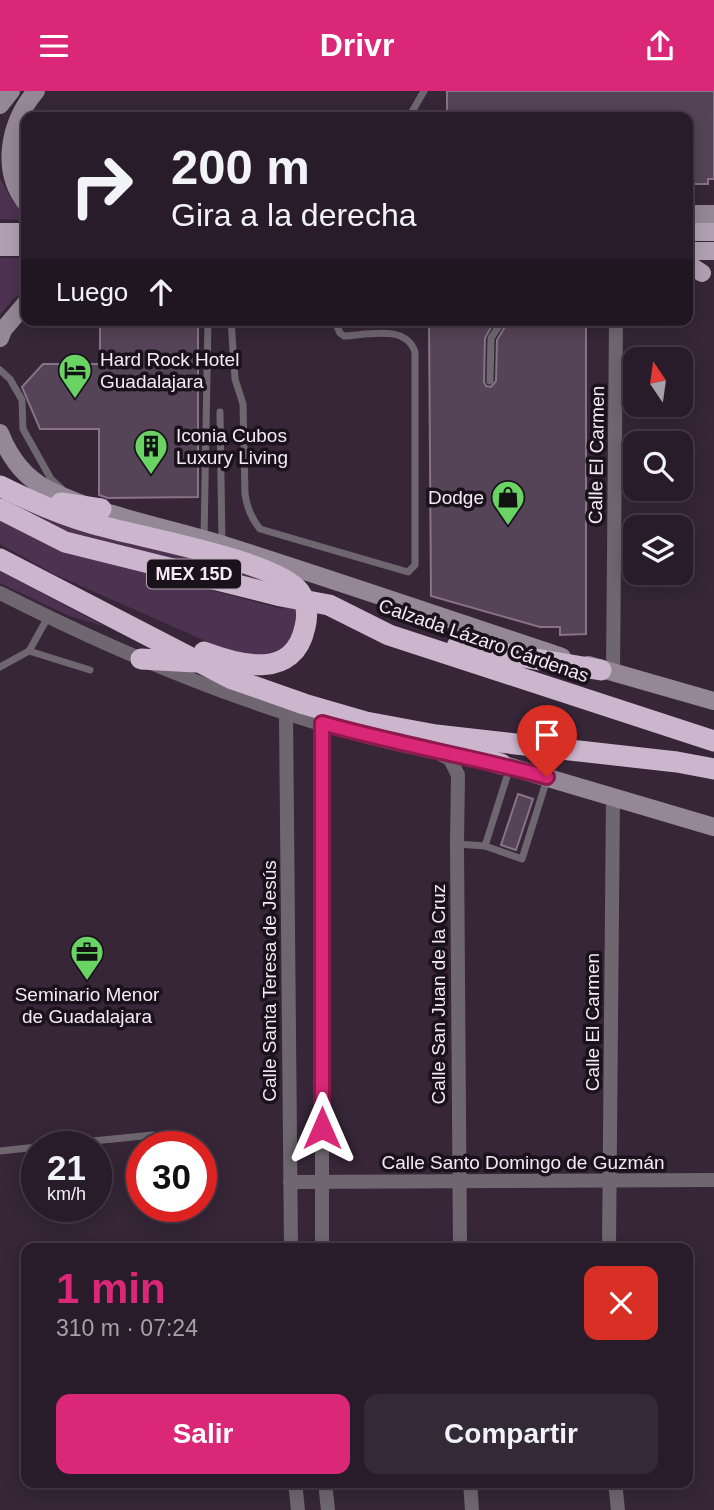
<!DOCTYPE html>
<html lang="es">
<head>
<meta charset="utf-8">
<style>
  body { margin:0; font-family:Helvetica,sans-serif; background:#342936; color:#f1f3f6; height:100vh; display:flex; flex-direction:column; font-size:26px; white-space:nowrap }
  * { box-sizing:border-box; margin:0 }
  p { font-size:23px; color:#a5a1a8 }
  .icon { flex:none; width:38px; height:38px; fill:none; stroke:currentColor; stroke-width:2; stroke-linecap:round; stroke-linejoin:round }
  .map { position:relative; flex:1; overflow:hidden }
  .side { position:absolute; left:21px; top:1152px; width:672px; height:245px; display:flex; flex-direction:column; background:#281c2a; border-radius:14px; box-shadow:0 4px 18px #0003,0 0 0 2px #443a47 }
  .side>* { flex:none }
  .banner { position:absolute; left:21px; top:21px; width:672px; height:214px; border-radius:14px; box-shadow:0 4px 18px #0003,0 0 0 2px #443a47; background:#281c2a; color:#f1f3f6; overflow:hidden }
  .needle { width:46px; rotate:347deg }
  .buttons { position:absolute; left:623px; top:256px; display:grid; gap:14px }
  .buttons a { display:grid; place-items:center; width:70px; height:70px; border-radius:14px; background:#281c2a; box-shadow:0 4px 18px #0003,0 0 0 2px #443a47; font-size:35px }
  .speed { position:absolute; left:21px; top:1040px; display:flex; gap:14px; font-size:35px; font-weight:700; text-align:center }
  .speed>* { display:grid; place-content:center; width:91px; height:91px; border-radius:50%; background:#281c2a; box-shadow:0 4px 18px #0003,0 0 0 2px #443a47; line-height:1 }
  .speed small { font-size:18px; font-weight:400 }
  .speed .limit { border:10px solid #d22; background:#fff; color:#111 }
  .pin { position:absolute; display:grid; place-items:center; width:60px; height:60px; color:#fff; margin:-72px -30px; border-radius:50% 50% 50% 0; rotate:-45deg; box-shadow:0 0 7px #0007 }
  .pin .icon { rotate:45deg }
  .me { position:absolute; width:77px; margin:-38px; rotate:0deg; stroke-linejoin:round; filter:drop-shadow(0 0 5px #0008) }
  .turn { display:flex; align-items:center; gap:24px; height:147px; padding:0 35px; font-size:32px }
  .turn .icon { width:91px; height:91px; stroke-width:2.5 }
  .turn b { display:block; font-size:49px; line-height:60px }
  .then { display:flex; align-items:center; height:66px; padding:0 35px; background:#0003; gap:14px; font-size:26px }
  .round { display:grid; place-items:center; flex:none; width:74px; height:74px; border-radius:14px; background:#342936 }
  .headline { display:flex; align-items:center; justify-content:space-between; height:119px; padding:0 35px }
  h1 { font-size:42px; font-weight:600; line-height:52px; color:#db2777 }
  .action { display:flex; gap:14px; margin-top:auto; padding:14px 35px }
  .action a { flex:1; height:80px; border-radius:14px; background:#db2777; color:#fff; font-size:28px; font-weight:600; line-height:80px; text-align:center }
  .action a+a { background:#342936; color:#f1f3f6 }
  header { display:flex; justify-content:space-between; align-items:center; height:91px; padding:0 35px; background:#db2777; color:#fff; font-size:32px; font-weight:600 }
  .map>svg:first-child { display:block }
  .green { fill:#4d3251 }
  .building { fill:#554357; stroke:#867388; stroke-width:2 }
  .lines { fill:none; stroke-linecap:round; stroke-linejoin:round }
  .lane { stroke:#6f6770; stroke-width:7 }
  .street { stroke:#6f6770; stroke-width:14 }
  .secondary { stroke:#948796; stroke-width:18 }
  .primary { stroke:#b1a0b3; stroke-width:18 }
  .highway { stroke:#cbb6cd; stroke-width:21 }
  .route-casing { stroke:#8e194d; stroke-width:18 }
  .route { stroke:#db2777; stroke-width:12 }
  .labels { text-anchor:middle; stroke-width:7; stroke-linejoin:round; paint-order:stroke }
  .shield { fill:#1a121a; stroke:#b3a8b3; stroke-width:2 }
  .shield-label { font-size:18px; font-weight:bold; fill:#f4e9f5 }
  .poi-label { font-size:19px; fill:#f4e9f5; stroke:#1a121a; text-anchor:start }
  .street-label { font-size:19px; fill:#f4e9f5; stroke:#1a121a }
</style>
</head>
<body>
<header><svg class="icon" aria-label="menu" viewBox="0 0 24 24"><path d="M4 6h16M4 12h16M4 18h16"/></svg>Drivr<svg class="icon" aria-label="share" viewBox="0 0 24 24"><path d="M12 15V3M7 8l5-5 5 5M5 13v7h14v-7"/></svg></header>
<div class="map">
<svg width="714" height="1419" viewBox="0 0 714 1419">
  <rect width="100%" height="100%" fill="#362638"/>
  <!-- green -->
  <g class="green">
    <polygon points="0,87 13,111 26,121 26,129 0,128"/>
    <polygon points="0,167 26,167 26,198 14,207 0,224"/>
    <polygon points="0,397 289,494 300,529 288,554 275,561 244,567 54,483 0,453 0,429 63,461 283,518 287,499 62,439 0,408"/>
    <polygon points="0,480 106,536 67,524 0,492"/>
  </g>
  <!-- building -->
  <g class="building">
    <polygon points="447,0 714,0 714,88 708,88 708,93 688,93 688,26 447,26"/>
    <polygon points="100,229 198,229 198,406 108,407 99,404 99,338 40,338 22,296 43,273 100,273"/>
    <polygon points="429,229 495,229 485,247 484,291 486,295 491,296 496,290 497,249 509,229 586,229 586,543 560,544 560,536 540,536 431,505"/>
    <polygon points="518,703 533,708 516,759 501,754"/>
  </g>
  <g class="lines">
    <!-- lane -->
    <g class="lane">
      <polyline points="409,26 424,0"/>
      <path d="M231 229 235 288 243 313 245 403C247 417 251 427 260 438L408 481 415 474V261C406 233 367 244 344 245L340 242 334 229"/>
      <polyline points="0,279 10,288 22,309 23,338 51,388 62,398"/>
      <polyline points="490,290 491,247 503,229"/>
      <polyline points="220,321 222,453"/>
      <polyline points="204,447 208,229"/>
      <polyline points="48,526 29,560 90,579"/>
      <polyline points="0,576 29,560"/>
      <polyline points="510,676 485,755 522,768 547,688"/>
      <polyline points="457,753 485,755"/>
      <polyline points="43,1055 153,1044"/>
      <polyline points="0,1060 37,1056"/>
    </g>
    <!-- street -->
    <g class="street">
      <path d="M0 502C144 575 296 636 455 665"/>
      <polyline points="613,582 616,229"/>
      <polyline points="286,623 291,1157"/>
      <polyline points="440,663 450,668 458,684 457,753 460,1157"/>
      <polyline points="290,1091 714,1089"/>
      <polyline points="322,1157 322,632"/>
      <polyline points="609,1157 613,705"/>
      <polyline points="295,1391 298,1419"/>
      <polyline points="325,1391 328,1419"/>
      <polyline points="470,1391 472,1419"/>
      <polyline points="615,1391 618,1419"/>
    </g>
    <!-- secondary -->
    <g class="secondary">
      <polyline points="0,14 11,0"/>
      <path d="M26 112C0 79 9 32 36 0"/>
      <polyline points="688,123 714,123"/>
      <polyline points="0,247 3,239 26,212"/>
      <path d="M0 342C9 365 24 386 47 398 101 425 166 436 224 454 337 490 449 528 562 566"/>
      <polyline points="588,574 714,610"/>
      <polyline points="501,673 714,736"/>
    </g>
    <!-- primary -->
    <g class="primary">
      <polyline points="0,141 26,141"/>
      <polyline points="688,141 714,141"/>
      <polyline points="0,156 26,156"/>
      <polyline points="688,160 714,160"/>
      <polyline points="688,173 702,182"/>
    </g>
    <!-- highway -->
    <g class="highway">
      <path d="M0 395C30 410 61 424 94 433 137 446 274 469 299 500 307 511 308 524 305 536 294 589 241 575 204 561"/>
      <polyline points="61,412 101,418"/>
      <polyline points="0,418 65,451 281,505 329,514 389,544 714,650"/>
      <polyline points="0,468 230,587 304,613 366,631 436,644 677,671 714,678"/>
      <polyline points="457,555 601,579"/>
      <polyline points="141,568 195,571"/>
      <polyline points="445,655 501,673"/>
    </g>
  </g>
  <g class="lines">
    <defs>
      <path id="route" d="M322 1037V632C396 653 473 666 547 686"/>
    </defs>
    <!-- route casing -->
    <use href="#route" class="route-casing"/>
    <!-- route -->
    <use href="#route" class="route"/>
  </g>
  <!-- icons -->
  <defs>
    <symbol id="hotel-pin" viewBox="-11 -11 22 30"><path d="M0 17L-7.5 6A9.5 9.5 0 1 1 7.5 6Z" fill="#69d464" stroke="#1a121a"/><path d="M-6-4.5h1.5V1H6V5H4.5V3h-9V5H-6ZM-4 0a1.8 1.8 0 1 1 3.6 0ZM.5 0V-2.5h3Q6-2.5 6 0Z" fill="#111"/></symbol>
    <symbol id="building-pin" viewBox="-11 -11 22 30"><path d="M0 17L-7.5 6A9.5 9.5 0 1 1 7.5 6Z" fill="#69d464" stroke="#1a121a"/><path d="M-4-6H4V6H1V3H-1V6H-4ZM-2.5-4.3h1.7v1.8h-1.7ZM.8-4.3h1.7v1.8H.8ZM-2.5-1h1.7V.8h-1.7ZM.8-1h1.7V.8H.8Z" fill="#111"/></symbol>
    <symbol id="shop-pin" viewBox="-11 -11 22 30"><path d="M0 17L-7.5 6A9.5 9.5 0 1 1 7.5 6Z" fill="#69d464" stroke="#1a121a"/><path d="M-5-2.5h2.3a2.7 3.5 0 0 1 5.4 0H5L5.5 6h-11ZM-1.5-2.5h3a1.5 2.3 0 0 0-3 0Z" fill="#111"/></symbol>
    <symbol id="office-pin" viewBox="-11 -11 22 30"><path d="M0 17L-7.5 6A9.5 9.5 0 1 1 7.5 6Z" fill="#69d464" stroke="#1a121a"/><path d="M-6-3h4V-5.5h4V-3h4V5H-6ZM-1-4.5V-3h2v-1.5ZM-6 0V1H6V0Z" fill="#111"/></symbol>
  </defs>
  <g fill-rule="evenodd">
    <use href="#hotel-pin" x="56" y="260" width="38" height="52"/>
    <use href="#building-pin" x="132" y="336" width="38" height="52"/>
    <use href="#shop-pin" x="489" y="387" width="38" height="52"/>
    <use href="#office-pin" x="68" y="842" width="38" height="52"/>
  </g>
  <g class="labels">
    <!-- shield labels -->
    <rect class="shield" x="147" y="468.5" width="94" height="29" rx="5"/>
    <g class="shield-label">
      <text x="194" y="489">MEX 15D</text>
    </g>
    <!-- poi labels -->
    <g class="poi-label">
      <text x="100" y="275">Hard Rock Hotel<tspan x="100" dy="22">Guadalajara</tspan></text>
      <text x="176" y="351">Iconia Cubos<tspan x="176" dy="22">Luxury Living</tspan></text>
      <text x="484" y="413" text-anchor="end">Dodge</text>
      <text x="87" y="910" text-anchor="middle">Seminario Menor<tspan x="87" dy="22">de Guadalajara</tspan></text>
    </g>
    <!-- street labels -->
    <g class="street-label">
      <text transform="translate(596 364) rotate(-89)" y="7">Calle El Carmen</text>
      <text transform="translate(484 549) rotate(19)" y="7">Calzada Lázaro Cárdenas</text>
      <text transform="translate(269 890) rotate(-90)" y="7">Calle Santa Teresa de Jesús</text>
      <text transform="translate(438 903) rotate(-90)" y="7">Calle San Juan de la Cruz</text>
      <text transform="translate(592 931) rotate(-90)" y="7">Calle El Carmen</text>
      <text x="523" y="1078">Calle Santo Domingo de Guzmán</text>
    </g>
  </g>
</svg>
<div class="buttons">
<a><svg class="needle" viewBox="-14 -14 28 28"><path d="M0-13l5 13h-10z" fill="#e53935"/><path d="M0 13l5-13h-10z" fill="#a5a1a8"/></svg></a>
<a><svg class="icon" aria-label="search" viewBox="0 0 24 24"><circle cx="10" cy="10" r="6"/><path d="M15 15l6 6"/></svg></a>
<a><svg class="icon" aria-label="layers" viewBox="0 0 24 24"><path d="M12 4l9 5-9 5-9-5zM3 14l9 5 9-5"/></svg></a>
</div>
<div class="speed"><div>21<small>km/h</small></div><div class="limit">30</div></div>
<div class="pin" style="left:547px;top:686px;background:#d93025"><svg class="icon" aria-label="arrive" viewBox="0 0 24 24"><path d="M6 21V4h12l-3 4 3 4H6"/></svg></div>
<svg class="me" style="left:322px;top:1037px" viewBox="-20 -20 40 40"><path d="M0-17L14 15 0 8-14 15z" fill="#db2777" stroke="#fff" stroke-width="4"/></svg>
<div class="banner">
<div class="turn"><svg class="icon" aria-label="right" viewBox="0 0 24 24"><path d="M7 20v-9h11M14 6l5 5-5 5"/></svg><div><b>200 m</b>Gira a la derecha</div></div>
<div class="then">Luego<svg class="icon" aria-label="ahead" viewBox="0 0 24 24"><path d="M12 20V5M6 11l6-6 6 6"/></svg></div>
</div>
<section class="side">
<div class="headline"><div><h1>1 min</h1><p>310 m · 07:24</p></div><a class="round" style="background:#d93025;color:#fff"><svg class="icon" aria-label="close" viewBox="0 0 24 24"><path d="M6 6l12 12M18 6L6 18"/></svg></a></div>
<div class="action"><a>Salir</a><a>Compartir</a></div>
</section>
</div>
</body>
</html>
